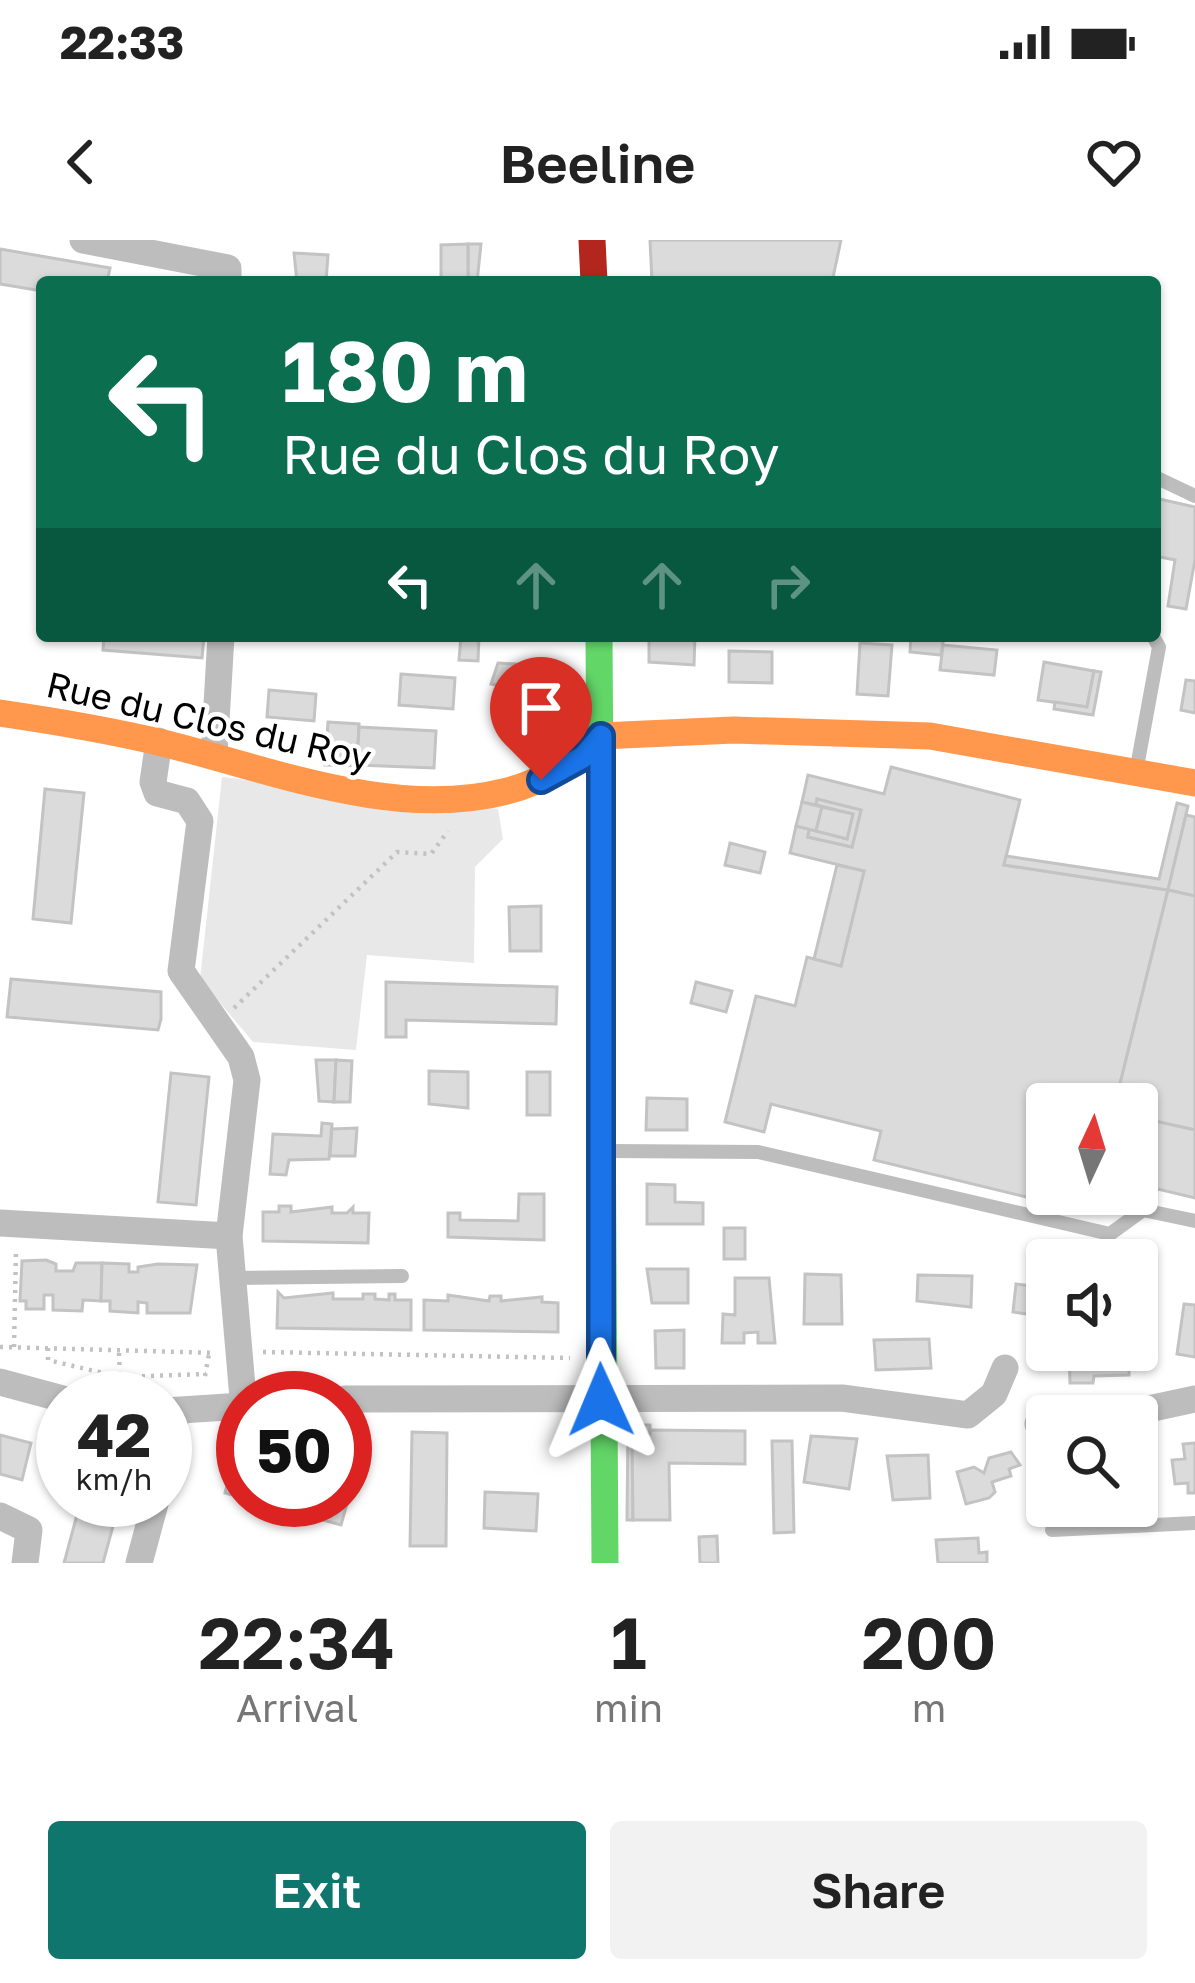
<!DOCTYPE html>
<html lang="en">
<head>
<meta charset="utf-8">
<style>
  body { margin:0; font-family:"Golos Text",sans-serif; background:#f2f2f2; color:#222; height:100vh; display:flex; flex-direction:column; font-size:45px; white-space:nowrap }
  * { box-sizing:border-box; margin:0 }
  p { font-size:39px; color:#767676 }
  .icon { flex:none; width:66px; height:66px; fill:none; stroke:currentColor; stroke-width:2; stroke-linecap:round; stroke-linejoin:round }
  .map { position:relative; height:1323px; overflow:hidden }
  .sheet { display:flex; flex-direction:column; background:#fff; flex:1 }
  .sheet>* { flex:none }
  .guide { position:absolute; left:36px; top:36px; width:1125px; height:366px; border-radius:12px; box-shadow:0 3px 9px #0004; background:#0b6e4f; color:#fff; overflow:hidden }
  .needle { width:78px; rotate:4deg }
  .buttons { position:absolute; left:1026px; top:843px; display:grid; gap:24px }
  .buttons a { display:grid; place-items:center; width:132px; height:132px; border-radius:12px; background:#fff; box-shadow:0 3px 9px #0004; font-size:60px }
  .speed { position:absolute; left:36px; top:1131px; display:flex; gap:24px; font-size:60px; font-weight:700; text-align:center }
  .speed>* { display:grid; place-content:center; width:156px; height:156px; border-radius:50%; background:#fff; box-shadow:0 3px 9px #0004; line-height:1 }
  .speed small { font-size:30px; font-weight:400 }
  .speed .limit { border:18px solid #d22; background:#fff; color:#111 }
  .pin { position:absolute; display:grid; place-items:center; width:102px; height:102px; color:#fff; margin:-123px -51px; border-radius:50% 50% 50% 0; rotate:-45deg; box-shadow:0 0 12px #0007 }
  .pin .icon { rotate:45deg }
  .me { position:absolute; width:132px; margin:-66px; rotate:359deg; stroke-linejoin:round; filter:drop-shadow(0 0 9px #0008) }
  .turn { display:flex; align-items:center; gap:42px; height:252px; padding:0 48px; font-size:54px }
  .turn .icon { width:156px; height:156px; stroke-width:2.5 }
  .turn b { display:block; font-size:84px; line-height:102px }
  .lanes { display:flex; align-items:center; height:114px; padding:0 48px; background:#0003; justify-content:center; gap:60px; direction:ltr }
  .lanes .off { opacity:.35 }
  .eta { display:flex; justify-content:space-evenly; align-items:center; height:204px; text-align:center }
  .eta b { font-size:72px; font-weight:600; line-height:84px }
  .button { display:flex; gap:24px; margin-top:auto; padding:24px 48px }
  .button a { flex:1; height:138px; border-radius:12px; background:#0f766e; color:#fff; font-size:48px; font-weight:600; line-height:138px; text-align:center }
  .button a+a { background:#f2f2f2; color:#222 }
  .status { display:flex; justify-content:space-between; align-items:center; height:84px; padding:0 60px; background:#fff; direction:ltr }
  .status svg { height:33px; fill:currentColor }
  header { display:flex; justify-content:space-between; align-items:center; height:156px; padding:0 48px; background:#fff; font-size:54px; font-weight:600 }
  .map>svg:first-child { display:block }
  .green { fill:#e8e8e8 }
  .building { fill:#dbdbdb; stroke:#c3c3c3; stroke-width:3 }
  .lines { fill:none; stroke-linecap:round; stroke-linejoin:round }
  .path { stroke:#c2c2c2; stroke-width:4.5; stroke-dasharray:3 6; stroke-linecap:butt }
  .lane { stroke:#bdbdbd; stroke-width:14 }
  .street { stroke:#bdbdbd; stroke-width:27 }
  .fast { stroke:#63d668; stroke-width:27 }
  .slow { stroke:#ff974d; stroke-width:27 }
  .jam { stroke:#b3261e; stroke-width:27 }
  .route-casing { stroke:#114b97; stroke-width:30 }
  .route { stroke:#1a73e8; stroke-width:21 }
  .labels { text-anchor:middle; stroke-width:9; stroke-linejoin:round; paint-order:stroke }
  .street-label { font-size:36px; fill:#000; stroke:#fff }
</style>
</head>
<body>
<div class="status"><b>22:33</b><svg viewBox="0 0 49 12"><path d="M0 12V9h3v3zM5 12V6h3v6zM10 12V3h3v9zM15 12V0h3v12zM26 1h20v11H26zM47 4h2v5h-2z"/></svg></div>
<header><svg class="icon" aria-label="back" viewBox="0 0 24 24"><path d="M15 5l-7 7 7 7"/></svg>Beeline<svg class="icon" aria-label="heart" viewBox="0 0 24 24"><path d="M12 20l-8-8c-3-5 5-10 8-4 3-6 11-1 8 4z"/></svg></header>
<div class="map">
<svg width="1195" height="1323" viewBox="0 0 1195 1323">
  <rect width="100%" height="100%" fill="#fff"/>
  <!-- green -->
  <polygon class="green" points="222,537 498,569 503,599 475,627 474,723 367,715 356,810 253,802 200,739"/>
  <!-- building -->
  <g class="building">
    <polygon points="650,0 841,0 832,42 652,42"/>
    <polygon points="468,4 481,4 477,42 468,42"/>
    <polygon points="468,4 468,42 441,42 441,5"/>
    <polygon points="0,9 110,28 107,42 42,42 42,51 0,44"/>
    <polygon points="294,13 328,15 326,42 297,42"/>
    <polygon points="1155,258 1195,267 1195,320 1186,369 1168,366 1175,320 1155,316"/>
    <polygon points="104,396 204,396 202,418 103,410"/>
    <polygon points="461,396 479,396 478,421 459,420"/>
    <polygon points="649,396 695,396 694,425 649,422"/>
    <polygon points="911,396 944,396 941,415 910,412"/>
    <polygon points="860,403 892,405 888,456 857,454"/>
    <polygon points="943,405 997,410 994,435 940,430"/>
    <polygon points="729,411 772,412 772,443 729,442"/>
    <polygon points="1044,422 1094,431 1087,467 1038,460"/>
    <polygon points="498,423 546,426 543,457 496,454 497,445 491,444"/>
    <polygon points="1094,431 1101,432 1093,475 1054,469 1055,462 1087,467"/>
    <polygon points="401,434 455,438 453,469 399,465"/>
    <polygon points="1186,440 1195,441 1195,473 1181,470"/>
    <polygon points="269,450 316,454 314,481 267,477"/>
    <polygon points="328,482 359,484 357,526 325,525"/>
    <polygon points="359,487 436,491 434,528 357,525"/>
    <polygon points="891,527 1020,560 1004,625 1168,650 1115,864 1047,864 1043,961 874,920 881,891 771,864 764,892 725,882 756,756 795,766 807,717 841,726 864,631 790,613 796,586 809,589 808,597 852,607 861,570 817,559 816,565 802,562 808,535 884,554"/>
    <polygon points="45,549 84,553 71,683 33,679"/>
    <polygon points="817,559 861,570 852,607 808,597 809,589 847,599 853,574 816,565"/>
    <polygon points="802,562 822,567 816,591 796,586"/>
    <polygon points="1177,563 1188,566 1168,650 1004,625 1006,616 1159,639"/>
    <polygon points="822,567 853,574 847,599 816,591"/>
    <polygon points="1186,575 1195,577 1195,656 1168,650"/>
    <polygon points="730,603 765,612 760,633 725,625"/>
    <polygon points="837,625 864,631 841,726 814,719"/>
    <polygon points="1168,650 1195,656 1195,890 1137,877 1137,864 1115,864"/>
    <polygon points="541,666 541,711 510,711 509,667"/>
    <polygon points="11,739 161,752 161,779 158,790 7,777"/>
    <polygon points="386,742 557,747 556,784 406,780 406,797 386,797"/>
    <polygon points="696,742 732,751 726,772 691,763"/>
    <polygon points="316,820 336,820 334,862 319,861"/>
    <polygon points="336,820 352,821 350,862 334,862"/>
    <polygon points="429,831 468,832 468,868 429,864"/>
    <rect x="527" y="832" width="23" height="43"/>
    <polygon points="171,833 209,837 196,965 158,962"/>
    <polygon points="647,858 687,859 687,890 646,890"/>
    <polygon points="1137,877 1195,890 1195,958 1137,944"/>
    <polygon points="322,883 332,884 329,919 289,920 286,935 270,934 273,894 321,896"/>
    <polygon points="357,888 355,916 330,916 332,889"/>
    <polygon points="647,944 675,945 675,962 703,963 703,984 647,984"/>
    <polygon points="519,954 544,954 544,1000 448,997 448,973 460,973 460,980 518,981"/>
    <polygon points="279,966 291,966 291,972 332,967 332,973 347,973 353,967 353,973 369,973 368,1003 263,1001 263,972 279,972"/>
    <rect x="724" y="988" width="21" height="31"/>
    <polygon points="46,1020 56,1024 56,1031 73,1031 76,1023 102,1023 101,1061 83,1060 82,1071 53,1070 53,1055 44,1055 44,1069 26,1069 26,1061 20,1061 22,1021"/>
    <polygon points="102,1023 129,1024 129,1032 138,1032 138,1027 158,1024 197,1025 190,1073 147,1073 147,1063 138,1062 138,1073 110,1071 110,1061 101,1061"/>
    <polygon points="647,1029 688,1029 688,1063 652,1063"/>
    <polygon points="805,1034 841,1035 842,1084 804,1084"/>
    <polygon points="918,1035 972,1036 971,1067 917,1061"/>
    <polygon points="735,1038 769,1038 775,1103 758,1103 758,1092 744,1093 744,1103 722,1103 723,1074 735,1075"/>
    <polygon points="1016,1044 1047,1048 1047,1077 1013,1072"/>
    <polygon points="278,1052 284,1058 333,1053 333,1059 363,1059 363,1054 375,1054 375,1059 389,1060 389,1054 395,1054 395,1060 411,1060 411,1090 277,1088"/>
    <polygon points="448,1055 489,1061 490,1056 501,1056 501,1061 542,1057 542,1062 558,1063 558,1092 424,1090 424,1060 448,1061"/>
    <polygon points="1184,1064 1195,1065 1195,1117 1177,1114"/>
    <polygon points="684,1090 684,1128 656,1128 655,1091"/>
    <polygon points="929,1099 931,1128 876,1130 874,1100"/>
    <polygon points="1069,1110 1129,1110 1129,1135 1094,1136 1093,1143 1070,1143"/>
    <polygon points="628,1185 650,1185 650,1194 632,1194 633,1280 627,1280"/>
    <polygon points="650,1190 745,1191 745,1224 669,1223 670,1280 633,1280 632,1194 650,1194"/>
    <polygon points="412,1192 447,1193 446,1306 410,1306"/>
    <polygon points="0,1195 31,1203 22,1240 0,1234"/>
    <polygon points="811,1196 857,1199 849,1249 804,1242"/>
    <polygon points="772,1201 792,1201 794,1292 774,1293"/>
    <polygon points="1195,1203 1195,1253 1188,1253 1188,1243 1175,1244 1172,1220 1185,1219 1183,1204"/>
    <polygon points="1011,1212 1020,1225 1009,1229 1011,1236 992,1242 995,1252 989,1258 966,1264 957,1232 974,1227 984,1233 989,1218"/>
    <polygon points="928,1215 930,1258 893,1260 887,1216"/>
    <polygon points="235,1217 243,1219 243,1258 225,1253"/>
    <polygon points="345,1249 351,1250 341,1285 250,1260 345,1260"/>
    <polygon points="485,1252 538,1254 536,1291 484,1288"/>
    <polygon points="81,1260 120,1260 103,1323 64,1323"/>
    <polygon points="717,1296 718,1323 700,1323 699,1297"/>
    <polygon points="978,1298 979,1313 987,1312 987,1323 938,1323 936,1300"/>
  </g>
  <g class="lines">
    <!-- path -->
    <g class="path">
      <polyline points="234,768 397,612 431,614 448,591"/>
      <polyline points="0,1107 216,1113"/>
      <polyline points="14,1107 16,1011"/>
      <polyline points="48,1108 48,1120 120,1137 206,1134"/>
      <polyline points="263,1112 570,1118"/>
      <polyline points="119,1113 120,1137"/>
      <polyline points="205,1136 209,1114"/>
    </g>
    <!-- lane -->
    <g class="lane">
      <polyline points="1155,237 1195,256"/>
      <polyline points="1137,527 1159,407 1153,396"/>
      <polyline points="609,911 758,912 1110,994 1143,970 1195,981"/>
      <polyline points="233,1038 402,1036"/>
      <polyline points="1052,1290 1195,1283"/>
    </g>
    <!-- street -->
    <g class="street">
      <polyline points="83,0 228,28 228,42"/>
      <polyline points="159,501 153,542 157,553 187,561 200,581 181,731 241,817 247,840 229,996 243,1158"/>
      <polyline points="214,515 221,396"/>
      <polyline points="0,983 229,996"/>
      <polyline points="0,1142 63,1159"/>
      <polyline points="345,1159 842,1158 968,1175 994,1154 1005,1128"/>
      <polyline points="165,1171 243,1166"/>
      <polyline points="1116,1176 1195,1159"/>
      <polyline points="1038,1184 1047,1183"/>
      <polyline points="165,1226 177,1171"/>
      <polyline points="0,1276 29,1290 25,1323"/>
      <polyline points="139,1323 156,1260"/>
    </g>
    <!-- fast -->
    <polyline class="fast" points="599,396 605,1323"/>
    <!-- slow -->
    <g class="slow">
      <path d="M0 473C55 481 109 490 163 503 271 530 395 580 507 551 545 542 572 520 601 496"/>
      <polyline points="601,496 734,490 930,496 1195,543"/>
    </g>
    <!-- jam -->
    <polyline class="jam" points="592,0 594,42"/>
  </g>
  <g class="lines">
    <defs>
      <polyline id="route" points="541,540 583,517 601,496 601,1160"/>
    </defs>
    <!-- route casing -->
    <use href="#route" class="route-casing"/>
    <!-- route -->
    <use href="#route" class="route"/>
  </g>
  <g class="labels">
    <!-- street labels -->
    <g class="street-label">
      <text transform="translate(209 481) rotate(13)" y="13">Rue du Clos du Roy</text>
    </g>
  </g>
</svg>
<div class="buttons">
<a><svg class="needle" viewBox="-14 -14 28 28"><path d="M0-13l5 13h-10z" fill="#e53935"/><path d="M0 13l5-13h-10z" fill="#767676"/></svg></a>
<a><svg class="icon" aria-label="sound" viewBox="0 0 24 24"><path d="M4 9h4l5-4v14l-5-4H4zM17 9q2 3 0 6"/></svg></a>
<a><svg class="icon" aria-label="search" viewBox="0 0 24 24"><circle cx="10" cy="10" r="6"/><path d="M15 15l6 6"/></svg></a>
</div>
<div class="speed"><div>42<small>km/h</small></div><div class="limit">50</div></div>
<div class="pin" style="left:541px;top:540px;background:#d93025"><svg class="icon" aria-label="arrive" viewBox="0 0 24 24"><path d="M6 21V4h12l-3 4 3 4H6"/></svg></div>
<svg class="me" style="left:601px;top:1160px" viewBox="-20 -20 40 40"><path d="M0-17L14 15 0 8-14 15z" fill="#1a73e8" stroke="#fff" stroke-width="4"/></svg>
<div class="guide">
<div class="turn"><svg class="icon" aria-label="left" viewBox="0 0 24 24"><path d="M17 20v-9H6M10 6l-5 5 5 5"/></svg><div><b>180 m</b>Rue du Clos du Roy</div></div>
<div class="lanes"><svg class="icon" aria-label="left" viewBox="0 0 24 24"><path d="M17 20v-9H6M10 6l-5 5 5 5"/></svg><svg class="icon off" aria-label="ahead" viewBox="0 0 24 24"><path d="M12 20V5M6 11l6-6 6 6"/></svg><svg class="icon off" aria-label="ahead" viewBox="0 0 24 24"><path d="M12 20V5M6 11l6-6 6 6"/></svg><svg class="icon off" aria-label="right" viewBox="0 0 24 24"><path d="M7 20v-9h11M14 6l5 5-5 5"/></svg></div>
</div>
</div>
<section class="sheet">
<div class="eta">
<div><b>22:34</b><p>Arrival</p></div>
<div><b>1</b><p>min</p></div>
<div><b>200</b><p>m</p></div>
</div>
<div class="button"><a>Exit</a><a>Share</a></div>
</section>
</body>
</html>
